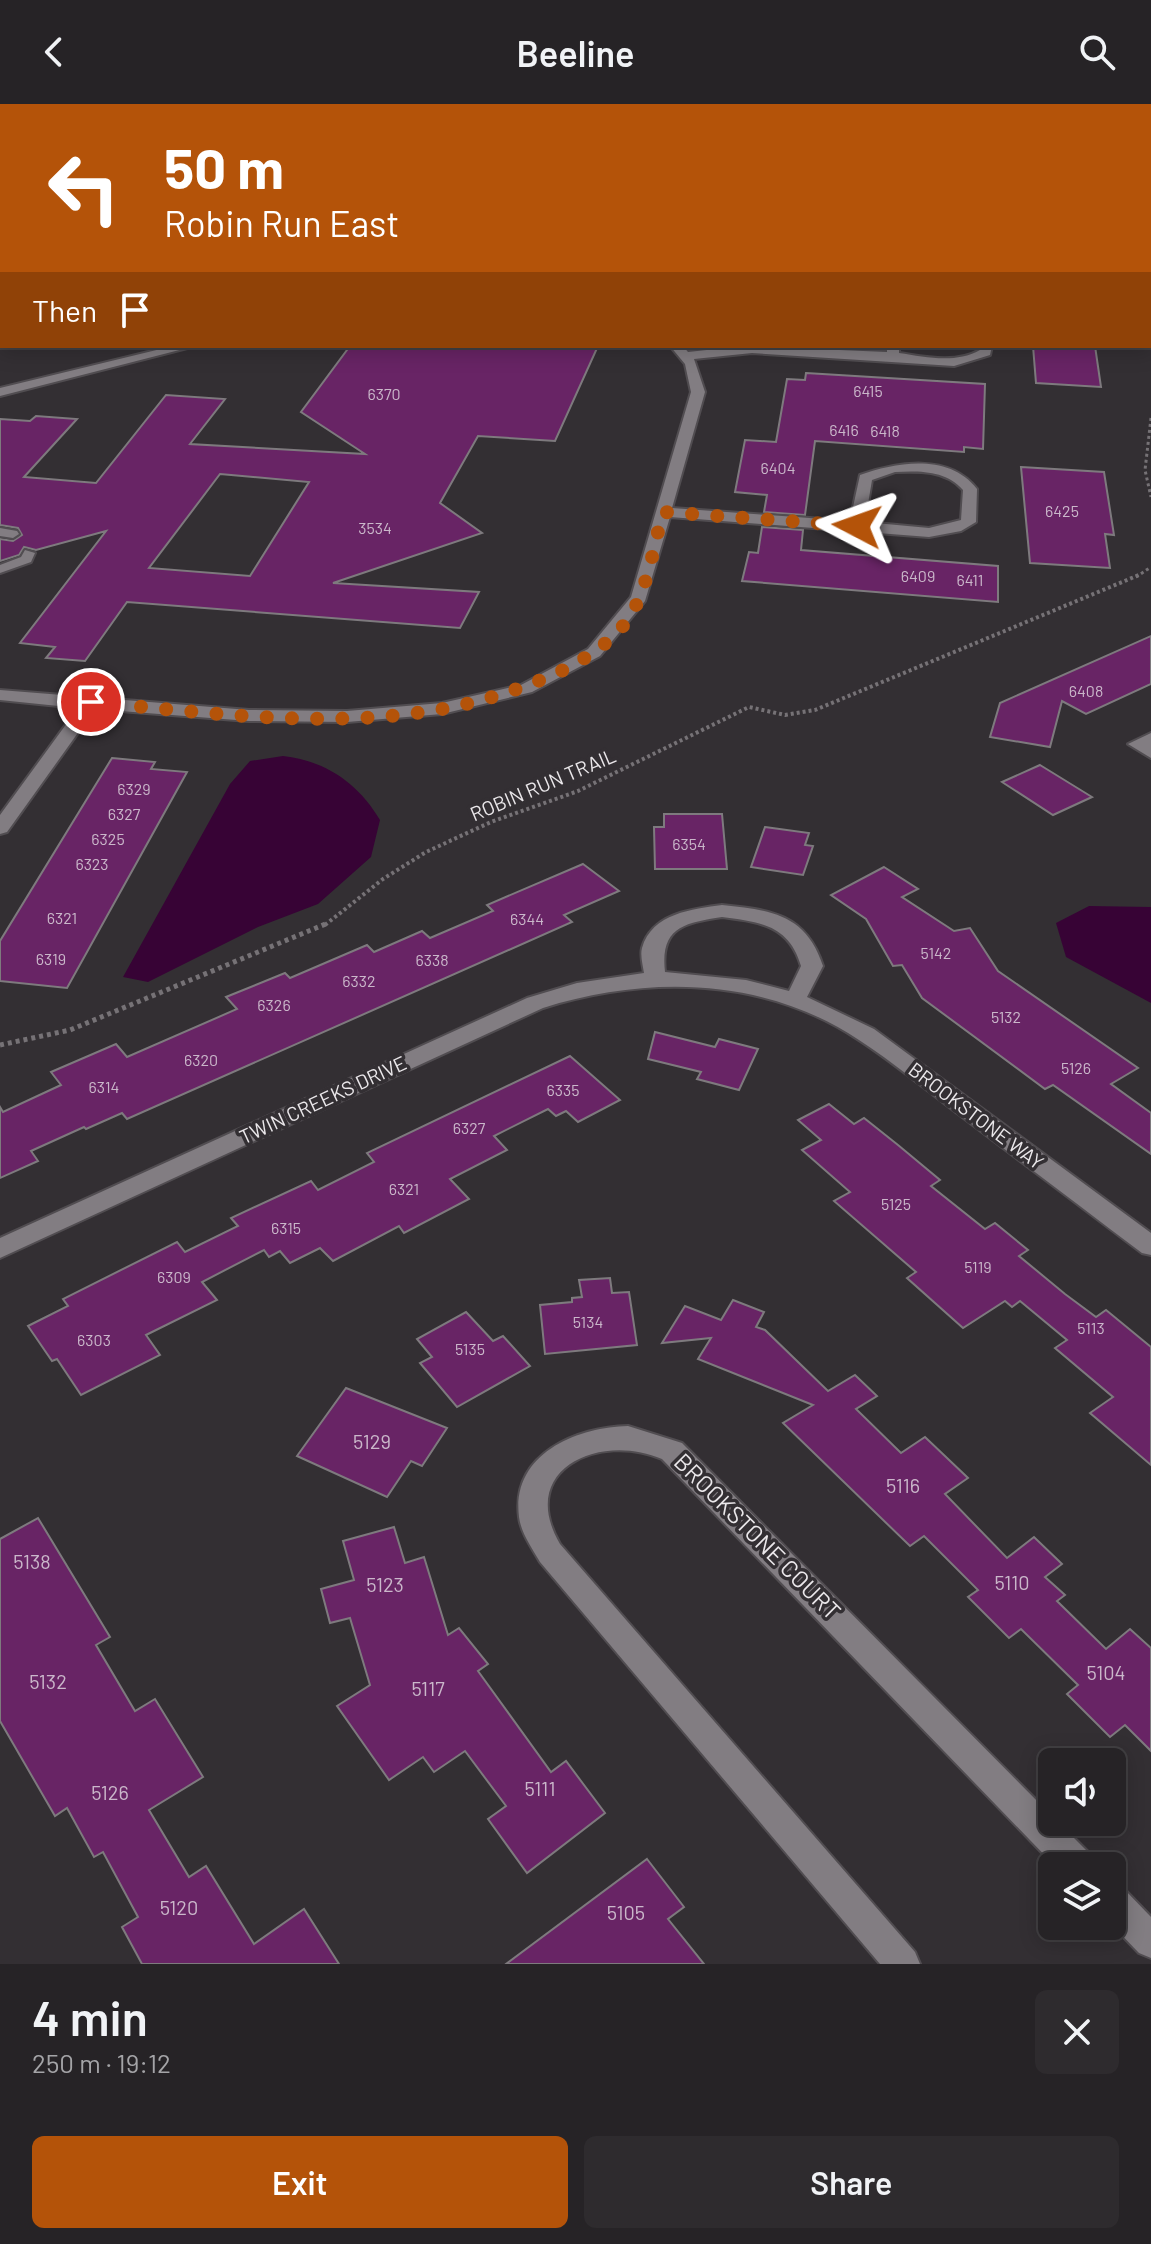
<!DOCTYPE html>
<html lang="en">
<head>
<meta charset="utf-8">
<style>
  body { margin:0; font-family:Barlow,sans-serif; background:#2e2b2e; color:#f1f3f6; height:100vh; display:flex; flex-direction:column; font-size:30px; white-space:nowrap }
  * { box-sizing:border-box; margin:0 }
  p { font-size:26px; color:#a4a4a7 }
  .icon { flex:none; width:44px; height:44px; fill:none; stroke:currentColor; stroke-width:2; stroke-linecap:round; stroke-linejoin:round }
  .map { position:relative; height:1860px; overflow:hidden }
  .drawer { display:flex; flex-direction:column; background:#262326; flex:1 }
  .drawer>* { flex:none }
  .banner { position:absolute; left:0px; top:0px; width:1152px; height:244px; box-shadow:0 4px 20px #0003,0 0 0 2px #424043; background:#b45309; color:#fff; overflow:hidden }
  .fabs { position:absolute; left:1038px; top:1644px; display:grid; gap:16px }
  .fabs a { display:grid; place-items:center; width:88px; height:88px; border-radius:12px; background:#262326; box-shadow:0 4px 20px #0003,0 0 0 2px #424043; font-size:40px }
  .pin { position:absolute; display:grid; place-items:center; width:68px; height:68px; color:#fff; margin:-34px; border:4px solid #fff; border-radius:50%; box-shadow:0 2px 8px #0007 }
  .me { position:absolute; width:88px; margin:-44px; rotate:274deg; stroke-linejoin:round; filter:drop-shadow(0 0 6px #0008) }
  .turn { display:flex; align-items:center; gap:28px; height:168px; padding:0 32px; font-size:36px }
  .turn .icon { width:104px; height:104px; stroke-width:2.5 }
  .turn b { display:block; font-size:56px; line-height:68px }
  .then { display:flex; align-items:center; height:76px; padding:0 32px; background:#0003; gap:16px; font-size:30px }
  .round { display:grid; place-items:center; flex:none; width:84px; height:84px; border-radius:12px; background:#2e2b2e }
  .overview { display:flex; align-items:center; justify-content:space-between; height:136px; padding:0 32px }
  h1 { font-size:48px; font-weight:600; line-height:60px }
  .action { display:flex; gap:16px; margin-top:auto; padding:16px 32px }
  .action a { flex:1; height:92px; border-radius:12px; background:#b45309; color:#fff; font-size:32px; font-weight:600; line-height:92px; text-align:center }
  .action a+a { background:#2e2b2e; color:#f1f3f6 }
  header { display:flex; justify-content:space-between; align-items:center; height:104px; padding:0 32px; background:#262326; font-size:36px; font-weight:600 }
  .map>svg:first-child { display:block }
  .green { fill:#784074 }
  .water { fill:#370335 }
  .building { fill:#682465; stroke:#7e7a7e; stroke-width:2; fill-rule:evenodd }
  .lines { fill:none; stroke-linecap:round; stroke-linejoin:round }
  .service-casing { stroke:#514d51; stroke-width:4 }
  .minor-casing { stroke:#514d51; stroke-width:4 }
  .path-far3 { stroke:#767276; stroke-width:2; stroke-dasharray:2 2; stroke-linecap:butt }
  .path-far2 { stroke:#767276; stroke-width:3; stroke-dasharray:3 3; stroke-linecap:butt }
  .path-far1 { stroke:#767276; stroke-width:4; stroke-dasharray:3 3; stroke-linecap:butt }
  .path { stroke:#767276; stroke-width:5; stroke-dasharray:4 4; stroke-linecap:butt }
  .service { fill:#827d82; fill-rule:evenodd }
  .minor { fill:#827d82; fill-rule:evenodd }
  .route { stroke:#b45309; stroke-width:14; stroke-dasharray:0 25.2 }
  .labels { text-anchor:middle; stroke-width:7; stroke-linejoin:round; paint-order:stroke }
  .number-label { font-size:16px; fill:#cab7ca }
  .street-label { font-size:20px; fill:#ebe8eb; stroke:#332f33 }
  .near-number-label { font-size:20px; fill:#cab7ca }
  .near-street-label { font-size:24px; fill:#ebe8eb; stroke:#332f33 }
</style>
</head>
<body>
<header><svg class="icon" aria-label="back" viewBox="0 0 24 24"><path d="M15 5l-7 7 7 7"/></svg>Beeline<svg class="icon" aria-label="search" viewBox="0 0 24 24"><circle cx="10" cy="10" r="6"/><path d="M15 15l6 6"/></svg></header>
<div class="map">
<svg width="1151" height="1860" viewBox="0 0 1151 1860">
  <rect width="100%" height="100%" fill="#332f33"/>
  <!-- green -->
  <polygon class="green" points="0,0 281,0 286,2 2,2 2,60"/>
  <!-- water -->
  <g class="water">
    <path d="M283 652C326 657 358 679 380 716L371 753 318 800 258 823 148 878 123 873 230 680 250 657Z"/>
    <polygon points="1089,802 1151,803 1151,899 1066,853 1056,819"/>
  </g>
  <!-- building -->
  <g class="building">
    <path d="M350 242H598L555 337 478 332 440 399 482 429 333 479 479 488 460 524 127 498 85 557 46 554 55 543 20 539 106 427 36 446 24 443 19 451 0 457V435L13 437 22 431 18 424 0 421V315L30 317 36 312 77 315 24 373 96 379 166 291 225 295 190 340 365 350 301 308ZM220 370 309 378 250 472 149 464Z"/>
    <polygon points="1033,242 1095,242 1101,283 1036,279"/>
    <polygon points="806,269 985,280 983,345 964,343 964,348 815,337 805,411 764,408 767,391 735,388 745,336 776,338 787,275 805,276"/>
    <polygon points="1021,363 1104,368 1114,431 1105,430 1110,464 1030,459"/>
    <polygon points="762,423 803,426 801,446 998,462 998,498 742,477 749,448 758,449"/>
    <polygon points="1151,532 1151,580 1086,610 1062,597 1050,643 990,633 1000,599"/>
    <polygon points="112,654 155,658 151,665 187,668 67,884 0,877 0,837"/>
    <polygon points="1040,661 1092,693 1053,711 1002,678"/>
    <polygon points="664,710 722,710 727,765 655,765 654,723 664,723"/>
    <polygon points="765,723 809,729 805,741 813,742 803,771 751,763"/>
    <polygon points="583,760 619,787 564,811 572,818 127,1015 122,1009 86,1025 84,1023 31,1047 38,1057 0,1074 0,1003 3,1008 61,981 51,968 116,940 127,953 237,905 226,893 285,869 290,874 367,841 374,848 422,827 430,834 493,807 487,801"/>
    <polygon points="884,763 918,785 902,793 954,827 970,824 998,867 1138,964 1111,980 1151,1009 1151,1050 1053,981 1045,985 922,894 902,861 893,862 866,815 831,791"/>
    <polygon points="655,928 715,943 719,935 758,945 739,986 697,975 701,968 648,955"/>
    <polygon points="570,952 620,996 578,1018 566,1007 556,1012 548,1005 494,1032 507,1046 450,1075 469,1095 404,1129 399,1122 333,1157 320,1144 290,1159 280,1147 269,1153 264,1146 202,1178 217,1196 146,1231 160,1251 81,1291 57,1255 52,1257 28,1222 68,1202 63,1195 177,1138 185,1148 238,1122 231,1114 311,1077 318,1086 374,1058 367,1049"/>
    <polygon points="829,1000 854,1020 864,1014 898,1041 940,1076 931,1082 985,1125 995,1119 1028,1146 1019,1152 1065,1190 1096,1213 1106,1206 1151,1243 1151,1361 1090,1309 1113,1293 1055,1244 1067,1236 1020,1197 1012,1203 1005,1197 963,1224 907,1174 916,1168 834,1097 850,1088 802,1046 821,1036 798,1016"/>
    <polygon points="610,1174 612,1189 629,1188 637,1241 545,1250 540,1201 572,1198 572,1194 582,1193 579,1176"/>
    <polygon points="733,1196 764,1208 756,1223 765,1226 828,1287 855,1271 877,1292 856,1305 901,1349 925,1333 968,1374 945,1390 1007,1454 1034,1433 1062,1460 1045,1473 1065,1491 1057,1497 1106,1545 1130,1525 1151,1544 1151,1647 1125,1621 1110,1633 1067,1590 1078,1581 1021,1525 1009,1534 968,1493 978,1486 924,1432 910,1442 783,1319 813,1301 698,1255 711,1234 662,1239 685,1202 721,1216"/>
    <polygon points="466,1208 493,1237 503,1232 530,1262 457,1303 420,1259 432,1253 417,1235"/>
    <polygon points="346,1284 447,1324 422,1362 411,1357 387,1393 297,1352"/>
    <polygon points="38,1414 110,1533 96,1541 135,1607 155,1595 203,1673 149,1706 189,1773 206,1762 254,1840 304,1805 339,1860 142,1860 122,1823 138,1813 103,1748 94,1753 67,1704 55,1712 0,1617 0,1435"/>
    <polygon points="394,1423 405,1459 424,1453 448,1531 459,1524 488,1560 478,1567 551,1668 566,1657 605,1709 527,1769 488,1715 506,1702 465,1647 434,1668 423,1653 389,1676 337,1602 370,1581 350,1514 330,1519 321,1485 354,1476 343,1437"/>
    <polygon points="647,1755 684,1803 668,1815 704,1860 506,1860"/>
  </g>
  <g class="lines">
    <defs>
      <g id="service">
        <polygon points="896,0 908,0 910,2 898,2"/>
        <polygon points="0,424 17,427 19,430 13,434 0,432"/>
        <polygon points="25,446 35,449 31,458 0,469 0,461 21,453"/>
      </g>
      <g id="minor">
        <polygon points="464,0 482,0 462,2"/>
        <polygon points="173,242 195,242 0,292 0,284"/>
        <path d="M670 242H683L688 248 744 242 887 248V242H899V249C926 253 955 260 980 246V242H992L990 251 954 262 752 249 694 255 705 288 672 404 850 417 860 371C897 358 949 349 977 385L976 418 961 427 929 433 670 413 645 497 600 552 532 588 442 610 347 618 249 617 95 605 7 728 0 730V711L78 604 0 596V586L249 606 347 607 442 599 521 581 588 545 631 493 691 288 685 260ZM895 368C918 367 946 366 963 386L961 416 929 424 865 418 872 376Z"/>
        <polygon points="1151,629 1151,654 1128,640"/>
        <path d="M722 801C771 806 806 810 823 862L807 893 874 925 1151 1129V1151L1142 1149C1080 1102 1019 1056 957 1009 925 985 893 958 859 936 765 873 648 871 543 904L0 1154V1134L527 894 577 879 644 869C643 862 640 851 642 844 652 809 693 805 722 801ZM722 813C760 818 789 821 801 862L789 887 746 876 665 868C660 824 683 819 722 813Z"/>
        <path d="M628 1322 682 1339 1052 1712V1718H1058L1090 1750 1095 1762H1055L662 1355C600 1328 516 1365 560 1440L915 1848 920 1860H880L540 1458C532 1444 521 1429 519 1413 511 1350 577 1323 628 1322Z"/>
        <polygon points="1112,1780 1124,1785 1151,1813 1151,1854 1139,1849 1112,1821"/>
      </g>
    </defs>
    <!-- service casing -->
    <use href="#service" class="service-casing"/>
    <!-- minor casing -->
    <use href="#minor" class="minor-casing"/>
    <!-- path-far3 -->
    <g class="path-far3">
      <polyline points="811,0 818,2"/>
      <polyline points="664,2 674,0"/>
    </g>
    <!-- path-far2 -->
    <g class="path-far2">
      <polyline points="1151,314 1145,366 1151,393"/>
      <polyline points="1136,473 1151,463"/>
    </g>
    <!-- path-far1 -->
    <polyline class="path-far1" points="325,821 383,775 426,748 491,718 578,687 749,603 785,611 815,606 1139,471"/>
    <!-- path -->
    <polyline class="path" points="0,941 70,926 328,819"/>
    <!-- service -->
    <use href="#service" class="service"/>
    <!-- minor -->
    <use href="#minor" class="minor"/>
  </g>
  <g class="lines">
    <!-- route -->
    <path class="route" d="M91 598C236 611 386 635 525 582 561 569 598 551 623 522 647 493 653 444 663 408L857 422"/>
  </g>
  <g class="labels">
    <!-- number labels -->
    <g class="number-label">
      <text x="868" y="293">6415</text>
      <text x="384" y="296">6370</text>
      <text x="844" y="332">6416</text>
      <text x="885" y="333">6418</text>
      <text x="778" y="370">6404</text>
      <text x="1062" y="413">6425</text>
      <text x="375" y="430">3534</text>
      <text x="918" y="478">6409</text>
      <text x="970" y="482">6411</text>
      <text x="1086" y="593">6408</text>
      <text x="134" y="691">6329</text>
      <text x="124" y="716">6327</text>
      <text x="108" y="741">6325</text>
      <text x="689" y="746">6354</text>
      <text x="92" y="766">6323</text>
      <text x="62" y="820">6321</text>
      <text x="527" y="821">6344</text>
      <text x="936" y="855">5142</text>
      <text x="51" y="861">6319</text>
      <text x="432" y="862">6338</text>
      <text x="359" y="883">6332</text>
      <text x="274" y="907">6326</text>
      <text x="1006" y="919">5132</text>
      <text x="201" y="962">6320</text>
      <text x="1076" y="970">5126</text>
      <text x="104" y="989">6314</text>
      <text x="563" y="992">6335</text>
      <text x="469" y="1030">6327</text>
      <text x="404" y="1091">6321</text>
      <text x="896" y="1106">5125</text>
      <text x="286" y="1130">6315</text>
      <text x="978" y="1169">5119</text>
      <text x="174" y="1179">6309</text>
      <text x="588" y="1224">5134</text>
      <text x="1091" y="1230">5113</text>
      <text x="94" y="1242">6303</text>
      <text x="470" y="1251">5135</text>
    </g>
    <!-- street labels -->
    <g class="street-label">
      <text transform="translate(543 681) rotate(-23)" y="7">ROBIN RUN TRAIL</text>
      <text transform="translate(323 996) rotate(-25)" y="7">TWIN CREEKS DRIVE</text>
      <text transform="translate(976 1012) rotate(37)" y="7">BROOKSTONE WAY</text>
    </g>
    <!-- near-number labels -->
    <g class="near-number-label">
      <text x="372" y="1345">5129</text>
      <text x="903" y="1389">5116</text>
      <text x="32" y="1465">5138</text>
      <text x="1012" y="1486">5110</text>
      <text x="385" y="1488">5123</text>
      <text x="1106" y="1576">5104</text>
      <text x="48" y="1585">5132</text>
      <text x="428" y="1592">5117</text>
      <text x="540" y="1692">5111</text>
      <text x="110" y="1696">5126</text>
      <text x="179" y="1811">5120</text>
      <text x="626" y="1816">5105</text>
    </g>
    <!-- near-street labels -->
    <g class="near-street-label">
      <text transform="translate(757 1433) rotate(45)" y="8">BROOKSTONE COURT</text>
    </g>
  </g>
</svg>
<div class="fabs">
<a><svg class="icon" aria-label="sound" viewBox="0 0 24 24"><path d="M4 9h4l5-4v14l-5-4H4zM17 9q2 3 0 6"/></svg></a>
<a><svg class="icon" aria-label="layers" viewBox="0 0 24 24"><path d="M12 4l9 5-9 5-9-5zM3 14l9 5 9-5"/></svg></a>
</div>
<div class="pin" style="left:91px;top:598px;background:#d93025"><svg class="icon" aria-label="arrive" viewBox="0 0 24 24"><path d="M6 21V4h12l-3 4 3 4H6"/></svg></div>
<svg class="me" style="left:857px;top:422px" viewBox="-20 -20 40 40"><path d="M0-17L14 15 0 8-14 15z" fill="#b45309" stroke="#fff" stroke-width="4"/></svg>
<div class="banner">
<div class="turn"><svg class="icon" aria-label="left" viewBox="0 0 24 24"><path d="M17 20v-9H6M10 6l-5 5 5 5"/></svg><div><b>50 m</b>Robin Run East</div></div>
<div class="then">Then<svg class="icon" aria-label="arrive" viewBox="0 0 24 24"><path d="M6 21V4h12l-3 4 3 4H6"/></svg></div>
</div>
</div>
<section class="drawer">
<div class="overview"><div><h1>4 min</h1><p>250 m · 19:12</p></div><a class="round"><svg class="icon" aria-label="close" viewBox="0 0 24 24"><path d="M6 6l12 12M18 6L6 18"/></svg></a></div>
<div class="action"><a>Exit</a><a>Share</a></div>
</section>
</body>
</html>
